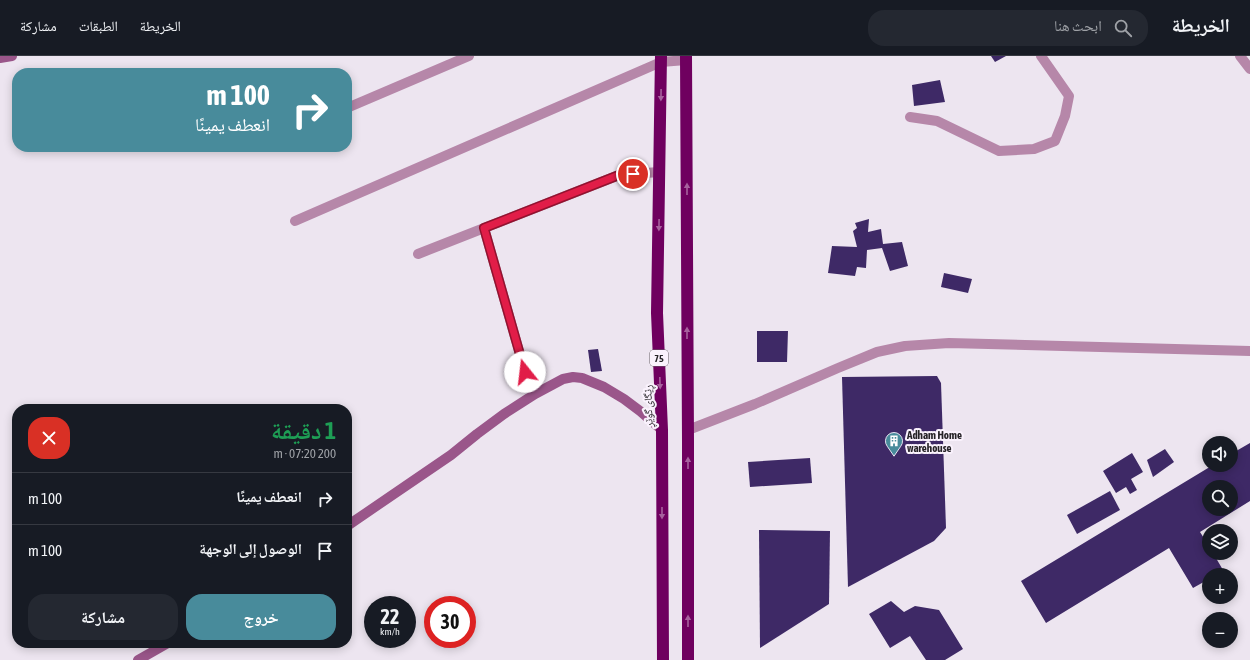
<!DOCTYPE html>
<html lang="ar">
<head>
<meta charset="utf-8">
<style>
  body { margin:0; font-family:"Asap Condensed","Noto Naskh Arabic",sans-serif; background:#242831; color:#f1f3f6; direction:rtl; height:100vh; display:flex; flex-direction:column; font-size:15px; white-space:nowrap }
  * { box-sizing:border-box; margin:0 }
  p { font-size:13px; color:#9ea1a6 }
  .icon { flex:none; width:22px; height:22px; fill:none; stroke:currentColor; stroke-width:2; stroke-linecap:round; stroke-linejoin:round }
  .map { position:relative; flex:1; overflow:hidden; direction:ltr }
  .sheet { position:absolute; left:12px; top:348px; width:340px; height:244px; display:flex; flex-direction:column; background:#171b24; border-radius:16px; box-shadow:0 2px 10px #0003; direction:rtl }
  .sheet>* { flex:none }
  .guide { position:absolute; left:12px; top:12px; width:340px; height:84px; border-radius:16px; box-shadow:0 2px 10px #0003; direction:rtl; background:#488b9b; color:#fff; overflow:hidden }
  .tools { position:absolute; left:1202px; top:380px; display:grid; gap:8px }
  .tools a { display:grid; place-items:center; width:36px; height:36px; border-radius:50%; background:#171b24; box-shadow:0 2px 10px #0003; font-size:20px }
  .speed { position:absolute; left:364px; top:540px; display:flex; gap:8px; font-size:20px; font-weight:700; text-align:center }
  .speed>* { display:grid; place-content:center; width:52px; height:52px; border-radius:50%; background:#171b24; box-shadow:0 2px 10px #0003; line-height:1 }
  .speed small { font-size:10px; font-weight:400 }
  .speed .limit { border:6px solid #d22; background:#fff; color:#111 }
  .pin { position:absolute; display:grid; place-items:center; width:34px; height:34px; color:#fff; margin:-17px; border:2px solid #fff; border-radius:50%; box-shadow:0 1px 4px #0007 }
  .me { position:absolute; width:44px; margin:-22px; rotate:344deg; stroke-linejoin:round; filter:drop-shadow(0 0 3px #0008) }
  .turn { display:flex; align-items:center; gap:14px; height:84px; padding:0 16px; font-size:18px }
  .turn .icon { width:52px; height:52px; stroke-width:2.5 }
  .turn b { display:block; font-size:28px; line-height:34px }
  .round { display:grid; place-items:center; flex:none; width:42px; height:42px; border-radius:16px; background:#242831 }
  .summary { display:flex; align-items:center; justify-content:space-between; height:68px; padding:0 16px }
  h1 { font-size:24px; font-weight:700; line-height:30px; color:#1e9e55 }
  .action { display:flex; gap:8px; margin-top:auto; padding:8px 16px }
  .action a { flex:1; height:46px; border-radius:16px; background:#488b9b; color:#fff; font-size:16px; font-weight:700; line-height:46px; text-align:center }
  .action a+a { background:#242831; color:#f1f3f6 }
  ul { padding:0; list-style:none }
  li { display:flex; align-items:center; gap:12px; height:52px; padding:0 16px; border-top:1px solid #363941 }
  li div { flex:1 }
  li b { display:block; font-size:15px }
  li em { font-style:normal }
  header { display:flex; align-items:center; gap:24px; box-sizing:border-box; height:56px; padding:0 20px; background:#171b24; border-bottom:1px solid #363941 }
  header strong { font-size:19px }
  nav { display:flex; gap:22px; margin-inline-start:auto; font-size:14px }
  .search { width:280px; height:36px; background:#242831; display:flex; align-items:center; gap:10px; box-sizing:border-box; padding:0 14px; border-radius:16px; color:#9ea1a6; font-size:15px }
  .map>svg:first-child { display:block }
  .building { fill:#3e2966; fill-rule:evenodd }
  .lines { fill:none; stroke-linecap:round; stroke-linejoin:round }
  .street { stroke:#b687a9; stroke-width:10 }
  .secondary { stroke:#9a568a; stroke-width:10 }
  .highway { stroke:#6f005f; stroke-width:12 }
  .oneway { fill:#a7619e }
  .route-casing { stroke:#92132f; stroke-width:10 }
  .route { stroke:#e11d48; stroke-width:7 }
  .labels { text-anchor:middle; stroke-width:4; stroke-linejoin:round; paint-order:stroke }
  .shield { fill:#faf2fd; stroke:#666167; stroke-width:1 }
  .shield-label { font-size:10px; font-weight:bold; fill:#262327 }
  .street-label { font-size:11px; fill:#262327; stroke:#faf2fd }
  .poi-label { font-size:11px; font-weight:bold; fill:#262327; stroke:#faf2fd; text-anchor:start }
</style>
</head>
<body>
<header>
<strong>الخريطة</strong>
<div class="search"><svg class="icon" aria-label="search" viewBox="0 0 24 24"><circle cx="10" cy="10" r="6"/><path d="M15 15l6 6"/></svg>ابحث هنا</div>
<nav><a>الخريطة</a><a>الطبقات</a><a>مشاركة</a></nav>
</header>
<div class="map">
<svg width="1250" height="604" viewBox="0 0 1250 604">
  <rect width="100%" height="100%" fill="#ede5f0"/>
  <!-- building -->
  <g class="building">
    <polygon points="991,0 1006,0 995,6"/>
    <polygon points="940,24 945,46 914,50 912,29"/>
    <polygon points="869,163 868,176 881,173 883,188 902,186 908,210 890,215 882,192 867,194 866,212 857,211 855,220 828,217 832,190 857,191 853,175 857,172 855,167"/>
    <polygon points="944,217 972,223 968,237 941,231"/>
    <polygon points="757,275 788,275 787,306 757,306"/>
    <polygon points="598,293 602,315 591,316 588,294"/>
    <polygon points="937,320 941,327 946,472 934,485 848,531 842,321"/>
    <path d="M1250 387V445L1200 476 1209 490V497H1213L1223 514 1215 519H1209V523L1193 532 1169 492 1046 567 1021 525 1213 409H1231V398ZM1209 431H1231V453H1209Z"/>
    <polygon points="1165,393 1174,406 1153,421 1147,404"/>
    <polygon points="1132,397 1143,416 1131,423 1137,434 1130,438 1126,431 1116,437 1103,415"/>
    <polygon points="810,402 812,427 750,431 748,406"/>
    <polygon points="1110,435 1120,454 1077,478 1067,459"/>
    <polygon points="759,474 830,475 829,548 760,592"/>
    <polygon points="891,545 904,556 915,550 939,554 963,593 945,604 926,604 910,580 890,592 869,558"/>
  </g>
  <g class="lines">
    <!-- street -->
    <g class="street">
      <polyline points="1240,0 1250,13"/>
      <polyline points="347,52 469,0"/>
      <polyline points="910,61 937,65 999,95 1034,93 1055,85 1065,60 1069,40 1041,0"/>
      <polyline points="295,165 661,6 686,4"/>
      <polyline points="484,172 525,316"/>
      <polyline points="418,198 619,119 659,116"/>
      <polyline points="688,374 755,348 838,312 877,296 905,290 949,287 1250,295"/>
    </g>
    <!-- secondary -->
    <g class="secondary">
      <polyline points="0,2 12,0"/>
      <polyline points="347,470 451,399 477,378 504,358 535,338 563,323 573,321 582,322 604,331 624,343 640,355 662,374"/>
      <polyline points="138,604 168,587"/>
    </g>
    <!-- highway -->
    <g class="highway">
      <polyline points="661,0 657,257 662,374 663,604"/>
      <polyline points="686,0 688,385 688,604"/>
    </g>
  </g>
  <!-- one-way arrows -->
  <defs><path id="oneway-solid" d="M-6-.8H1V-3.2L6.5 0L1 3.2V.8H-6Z"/></defs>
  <g class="oneway">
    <use href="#oneway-solid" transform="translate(661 39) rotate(91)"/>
    <use href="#oneway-solid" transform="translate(687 133) rotate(-90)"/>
    <use href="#oneway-solid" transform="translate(659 169) rotate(91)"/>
    <use href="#oneway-solid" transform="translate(687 277) rotate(-90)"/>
    <use href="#oneway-solid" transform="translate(660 327) rotate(88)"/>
    <use href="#oneway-solid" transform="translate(688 407) rotate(-90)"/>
    <use href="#oneway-solid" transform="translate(662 457) rotate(90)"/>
    <use href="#oneway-solid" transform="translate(688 565) rotate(-90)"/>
  </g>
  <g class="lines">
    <defs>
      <polyline id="route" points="525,316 484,172 619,119 633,118"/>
    </defs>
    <!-- route casing -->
    <use href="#route" class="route-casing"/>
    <!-- route -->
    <use href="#route" class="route"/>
  </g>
  <!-- icons -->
  <defs>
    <symbol id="building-pin" viewBox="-11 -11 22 30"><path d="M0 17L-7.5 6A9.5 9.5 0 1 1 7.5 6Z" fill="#488b9b" stroke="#faf2fd"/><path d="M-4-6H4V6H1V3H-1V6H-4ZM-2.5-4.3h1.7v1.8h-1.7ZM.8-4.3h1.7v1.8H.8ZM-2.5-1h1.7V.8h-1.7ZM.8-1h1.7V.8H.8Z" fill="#fff"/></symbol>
  </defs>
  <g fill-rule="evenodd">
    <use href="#building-pin" x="884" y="375" width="20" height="27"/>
  </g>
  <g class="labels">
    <!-- shield labels -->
    <rect class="shield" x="650" y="294" width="18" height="16" rx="3"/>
    <g class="shield-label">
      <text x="659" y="306">75</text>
    </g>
    <!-- street labels -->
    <g class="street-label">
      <text transform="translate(648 350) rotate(-92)" y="4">ڕێگای گوێڕ</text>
    </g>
    <!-- poi labels -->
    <g class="poi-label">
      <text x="907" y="383">Adham Home<tspan x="907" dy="13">warehouse</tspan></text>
    </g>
  </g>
</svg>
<div class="tools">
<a><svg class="icon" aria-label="sound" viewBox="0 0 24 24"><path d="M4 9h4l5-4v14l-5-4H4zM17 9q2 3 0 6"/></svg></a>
<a><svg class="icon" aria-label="search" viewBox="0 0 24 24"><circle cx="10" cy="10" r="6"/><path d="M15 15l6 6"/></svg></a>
<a><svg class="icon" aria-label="layers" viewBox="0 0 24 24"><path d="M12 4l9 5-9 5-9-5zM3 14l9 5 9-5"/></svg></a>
<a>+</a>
<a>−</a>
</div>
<div class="speed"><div>22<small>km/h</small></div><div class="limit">30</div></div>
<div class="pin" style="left:633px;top:118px;background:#d93025"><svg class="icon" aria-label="arrive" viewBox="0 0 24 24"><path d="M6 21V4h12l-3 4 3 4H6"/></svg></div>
<svg class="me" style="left:525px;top:316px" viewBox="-20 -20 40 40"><circle r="19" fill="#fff"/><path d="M0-13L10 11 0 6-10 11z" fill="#e11d48"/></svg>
<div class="guide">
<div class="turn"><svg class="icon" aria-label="right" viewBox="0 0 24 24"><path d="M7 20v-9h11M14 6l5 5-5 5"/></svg><div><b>100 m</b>انعطف يمينًا</div></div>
</div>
<section class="sheet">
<div class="summary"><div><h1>1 دقيقة</h1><p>200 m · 07:20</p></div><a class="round" style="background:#d93025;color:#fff"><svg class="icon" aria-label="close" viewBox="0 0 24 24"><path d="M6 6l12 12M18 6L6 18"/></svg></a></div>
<ul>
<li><svg class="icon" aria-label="right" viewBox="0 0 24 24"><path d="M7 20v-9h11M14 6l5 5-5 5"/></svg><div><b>انعطف يمينًا</b></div><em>100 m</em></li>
<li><svg class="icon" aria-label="arrive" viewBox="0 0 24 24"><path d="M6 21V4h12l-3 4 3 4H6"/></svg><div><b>الوصول إلى الوجهة</b></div><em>100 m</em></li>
</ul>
<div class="action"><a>خروج</a><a>مشاركة</a></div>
</section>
</div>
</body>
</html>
